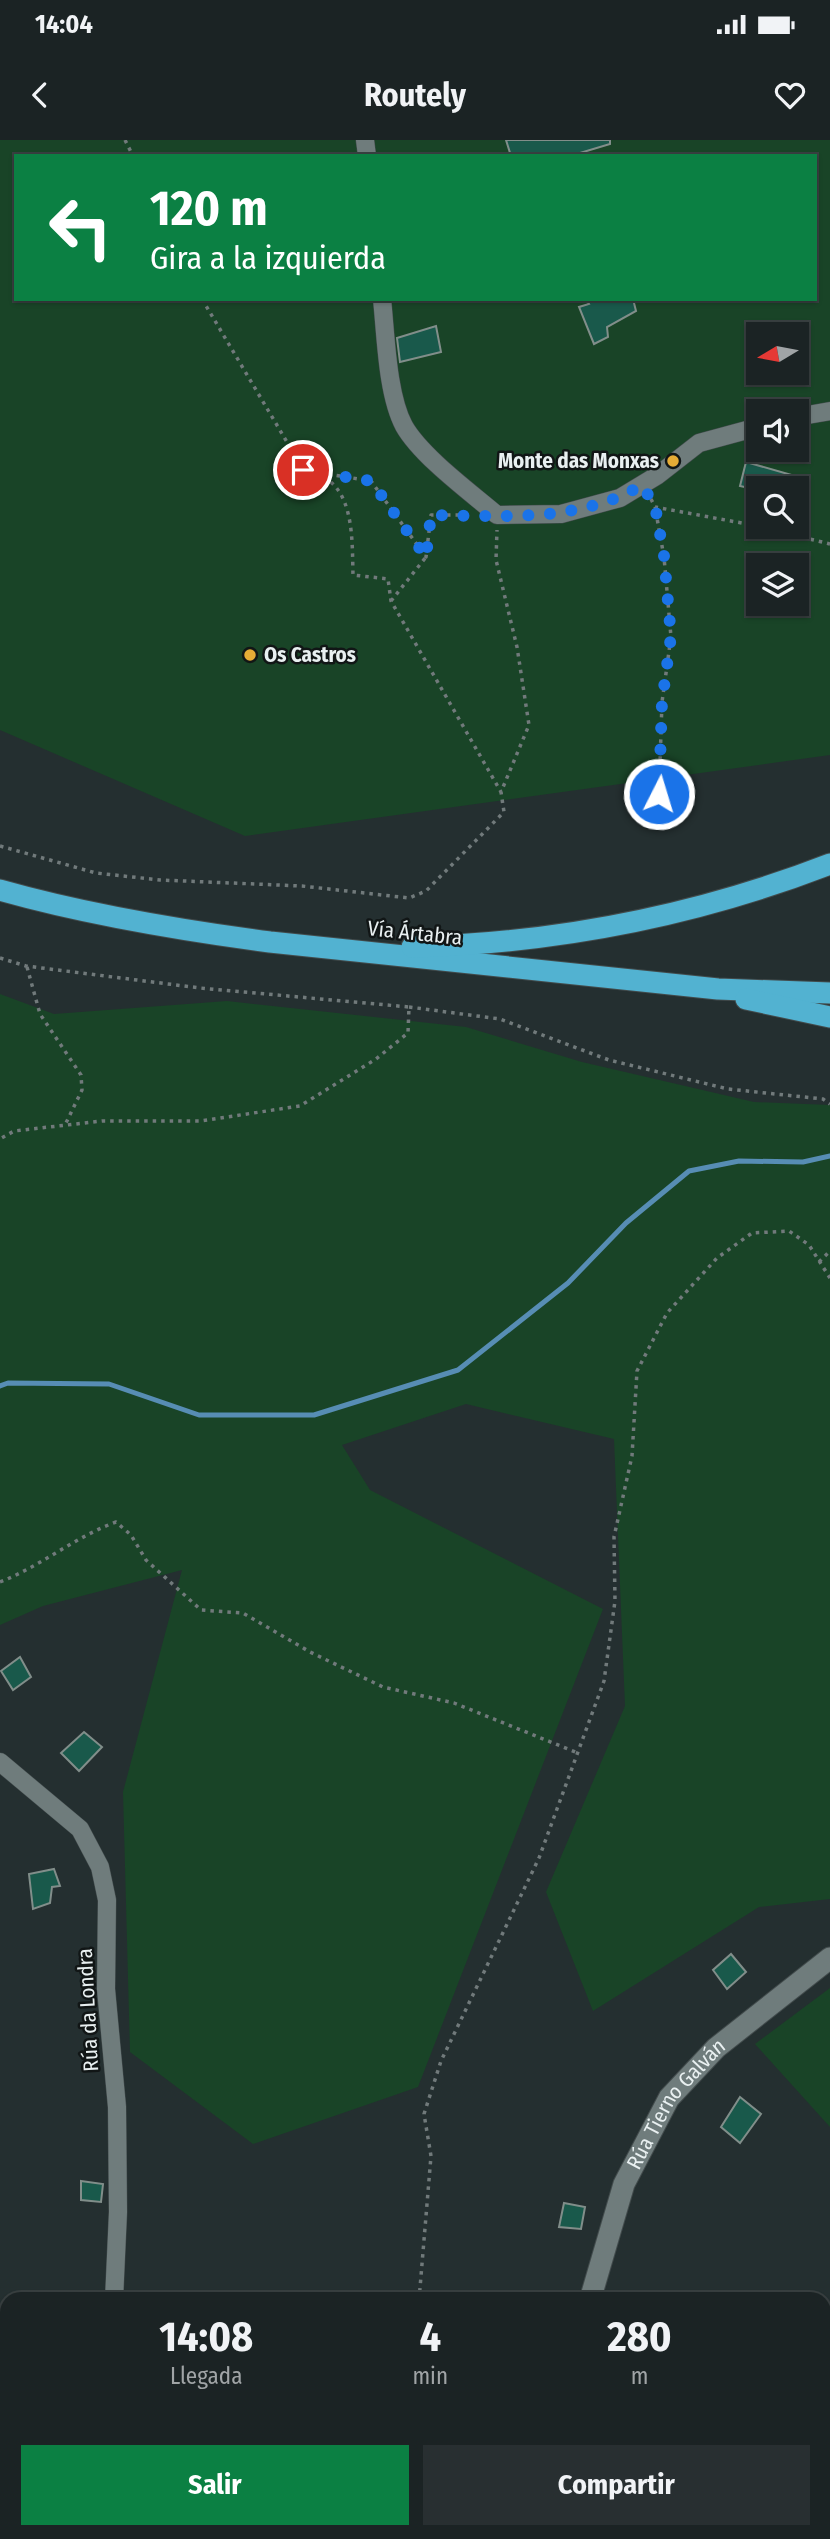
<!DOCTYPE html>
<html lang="es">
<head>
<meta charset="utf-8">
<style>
  body { margin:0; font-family:"Fira Sans Condensed",sans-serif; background:#282f31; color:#f1f3f6; height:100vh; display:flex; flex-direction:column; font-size:26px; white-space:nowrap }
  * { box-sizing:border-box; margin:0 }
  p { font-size:23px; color:#a0a4a6 }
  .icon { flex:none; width:38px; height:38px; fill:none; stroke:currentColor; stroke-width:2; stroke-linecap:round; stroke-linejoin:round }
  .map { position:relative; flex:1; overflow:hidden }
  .sheet { position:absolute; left:0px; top:2152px; width:831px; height:247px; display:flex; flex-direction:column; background:#1b2324; border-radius:21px 21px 0 0; box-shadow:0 2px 5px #0004,0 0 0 2px #394041 }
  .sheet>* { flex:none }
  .banner { position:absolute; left:14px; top:14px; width:803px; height:147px; border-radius:0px; box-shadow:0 2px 5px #0004,0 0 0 2px #394041; background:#0b8043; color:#fff; overflow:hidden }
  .needle { width:46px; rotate:260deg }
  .buttons { position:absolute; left:746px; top:182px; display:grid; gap:14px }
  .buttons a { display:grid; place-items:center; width:63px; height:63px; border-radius:0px; background:#1b2324; box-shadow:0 2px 5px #0004,0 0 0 2px #394041; font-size:35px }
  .pin { position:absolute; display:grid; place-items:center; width:60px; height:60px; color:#fff; margin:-30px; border:4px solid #fff; border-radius:50%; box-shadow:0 2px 7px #0007 }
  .me { position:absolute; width:77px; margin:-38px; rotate:5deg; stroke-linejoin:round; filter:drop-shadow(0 0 5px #0008) }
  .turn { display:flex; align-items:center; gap:24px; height:147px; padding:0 21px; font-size:32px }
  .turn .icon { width:91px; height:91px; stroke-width:2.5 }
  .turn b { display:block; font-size:49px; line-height:60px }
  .eta { display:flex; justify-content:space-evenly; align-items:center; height:119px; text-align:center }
  .eta b { font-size:42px; font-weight:700; line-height:49px }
  .cta { display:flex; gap:14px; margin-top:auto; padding:14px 21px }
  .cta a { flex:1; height:80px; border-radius:0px; background:#0b8043; color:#fff; font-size:28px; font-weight:700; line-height:80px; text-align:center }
  .cta a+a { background:#282f31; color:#f1f3f6 }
  .status { display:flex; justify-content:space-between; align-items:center; height:49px; padding:0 35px; background:#1b2324; direction:ltr }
  .status svg { height:19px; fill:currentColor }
  header { display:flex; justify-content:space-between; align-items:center; height:91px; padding:0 21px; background:#1b2324; font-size:32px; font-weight:700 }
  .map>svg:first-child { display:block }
  .green { fill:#194427; fill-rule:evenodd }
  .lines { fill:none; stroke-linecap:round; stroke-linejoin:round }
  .stream { stroke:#578db4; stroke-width:5 }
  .building { fill:#19594b; stroke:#818e8a; stroke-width:2 }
  .street-casing { stroke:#424b4c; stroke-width:19 }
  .secondary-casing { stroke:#424b4c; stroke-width:23 }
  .highway-casing { stroke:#424b4c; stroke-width:23 }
  .path { stroke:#717a7b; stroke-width:3.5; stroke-dasharray:3.5 5; stroke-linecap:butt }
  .street { stroke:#6f7c7c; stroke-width:18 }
  .secondary { stroke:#6f7c7c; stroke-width:21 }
  .highway { stroke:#52b2d1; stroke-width:21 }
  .route { stroke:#1a73e8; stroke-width:12; stroke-dasharray:0 21.6 }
  .poi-dot { fill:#e6ac36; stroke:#111616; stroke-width:2.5 }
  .labels { text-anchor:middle; stroke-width:5; stroke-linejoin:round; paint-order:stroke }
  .poi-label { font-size:21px; font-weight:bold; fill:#e9f0f1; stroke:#111616; text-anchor:end }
  .street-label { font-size:21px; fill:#e9f0f1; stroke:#111616 }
</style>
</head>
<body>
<div class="status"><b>14:04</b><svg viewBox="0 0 49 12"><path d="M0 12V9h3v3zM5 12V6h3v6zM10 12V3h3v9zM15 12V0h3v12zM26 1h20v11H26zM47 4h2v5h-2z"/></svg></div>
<header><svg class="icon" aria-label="back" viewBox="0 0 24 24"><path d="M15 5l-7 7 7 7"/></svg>Routely<svg class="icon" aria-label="heart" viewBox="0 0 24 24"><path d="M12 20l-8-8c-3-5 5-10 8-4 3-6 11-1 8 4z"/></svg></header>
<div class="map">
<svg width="830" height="2399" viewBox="0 0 830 2399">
  <rect width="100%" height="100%" fill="#242f30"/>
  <!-- green -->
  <g class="green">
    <path d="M0 0H830V615L245 696 0 590ZM16 16H816V159H16ZM758 194H796V233H758ZM758 271H796V310H758ZM758 348H796V387H758ZM758 425H796V464H758Z"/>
    <polygon points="0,854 54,874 227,861 466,887 582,922 754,962 830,965 830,1759 759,1767 593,1871 546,1752 625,1566 614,1299 466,1264 342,1305 370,1350 603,1469 418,1947 253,2004 130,1912 123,1652 182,1430 43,1466 0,1485"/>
    <polygon points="830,1848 830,1987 755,1904"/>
    <polygon points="824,2328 830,2331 830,2399 537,2399 534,2392 824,2392"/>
  </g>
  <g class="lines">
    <!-- stream -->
    <polyline class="stream" points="0,1246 8,1243 109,1244 199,1275 314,1275 458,1230 568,1143 626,1083 689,1031 739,1021 803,1022 830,1016"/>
  </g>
  <!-- building -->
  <g class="building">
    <polygon points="506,0 610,0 610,4 570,16 511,16"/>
    <polygon points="586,159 633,159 636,171 607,187 608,197 594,204 579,167 589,164"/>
    <polygon points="436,186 441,212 400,222 397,198"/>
    <polygon points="746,322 795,336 793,348 758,350 740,346"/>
    <polygon points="20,1517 31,1537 13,1550 1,1531"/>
    <polygon points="84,1592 102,1607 79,1631 61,1613"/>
    <polygon points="54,1729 60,1746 52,1747 50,1763 33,1769 29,1734"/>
    <polygon points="731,1814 746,1832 727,1849 713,1830"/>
    <polygon points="740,1957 761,1974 740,2003 721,1987"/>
    <polygon points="81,2041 103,2044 101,2062 81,2060"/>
    <polygon points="564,2063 585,2067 581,2089 559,2087"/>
  </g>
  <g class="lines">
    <defs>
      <g id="street">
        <polyline points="365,0 367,16"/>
        <path d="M382 159C386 196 387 254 404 286 421 316 470 352 497 375L561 374 620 358 658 335 699 303 758 287"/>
        <polyline points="796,277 830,271"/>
        <polyline points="0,1622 80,1689 100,1727 107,1760 106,1849 117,1967 118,2072 114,2160"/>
        <polyline points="150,2392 157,2399"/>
        <polyline points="512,2399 512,2392"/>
      </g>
      <g id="secondary">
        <path id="s1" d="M590 2160 624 2044 669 1958 716 1908 830 1818"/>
        <polyline points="440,2399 446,2392"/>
      </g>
      <g id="highway">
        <path d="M0 750C88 775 180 790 270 802L718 849 830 853"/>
        <path d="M412 807C555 803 696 776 830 724"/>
        <polyline points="746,859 830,877"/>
      </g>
    </defs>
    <!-- street casing -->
    <use href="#street" class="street-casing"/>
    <!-- secondary casing -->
    <use href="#secondary" class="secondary-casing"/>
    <!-- highway casing -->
    <use href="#highway" class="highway-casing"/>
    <!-- path -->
    <g class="path">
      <polyline points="125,0 133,16"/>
      <polyline points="202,159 303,329"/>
      <polyline points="303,330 371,341 426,417 431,375 469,375"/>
      <path d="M316 334C355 346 352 401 353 435L388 439 391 461 501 652"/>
      <polyline points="651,359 655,367 758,386"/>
      <polyline points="761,387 830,404"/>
      <polyline points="391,461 426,417"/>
      <polyline points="648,686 659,654 662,562 671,497 664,417 655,367"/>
      <polyline points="0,706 96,733 160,740 302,746 409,758 426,751 504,672 501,652 529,585 517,507 496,420 497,390"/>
      <polyline points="0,818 26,826 200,848 409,867 408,893 376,919 300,966 200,981 102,981 14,991 0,999"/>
      <polyline points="27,827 40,874 81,935 82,950 65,985"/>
      <polyline points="409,867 500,879 609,920 728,949 823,959 830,964"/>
      <polyline points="819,1122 830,1111"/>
      <path d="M0 1442C41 1426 75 1397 116 1382L131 1395 146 1420 201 1470 243 1473 310 1512 383 1547 454 1563 578 1613"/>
      <polyline points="419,2160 431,2016 424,1974 441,1921 539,1718 604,1541 615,1461 614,1397 632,1316 637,1231 667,1173 717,1118 752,1093 789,1091 809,1105 830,1138"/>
    </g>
    <!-- street -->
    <use href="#street" class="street"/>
    <!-- secondary -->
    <use href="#secondary" class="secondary"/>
    <!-- highway -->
    <use href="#highway" class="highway"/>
  </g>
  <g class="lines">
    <!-- route -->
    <path class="route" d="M303 330 371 341 426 417 431 375C502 376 579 383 642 345L655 366 664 416 671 496 662 562 659 654"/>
  </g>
  <!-- markers -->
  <g class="poi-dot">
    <circle cx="673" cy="321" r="7"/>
    <circle cx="250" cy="515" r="7"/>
  </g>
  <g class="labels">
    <!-- poi labels -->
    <g class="poi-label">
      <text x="659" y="328">Monte das Monxas</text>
      <text x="264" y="522" text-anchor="start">Os Castros</text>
    </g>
    <!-- street labels -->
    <g class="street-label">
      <text transform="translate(415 793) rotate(6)" y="7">Vía Ártabra</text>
      <text transform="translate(88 1870) rotate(-93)" y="7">Rúa da Londra</text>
      <text dy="7" stroke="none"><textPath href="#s1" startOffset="217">Rúa Tierno Galván</textPath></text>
    </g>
  </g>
</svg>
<div class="buttons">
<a><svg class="needle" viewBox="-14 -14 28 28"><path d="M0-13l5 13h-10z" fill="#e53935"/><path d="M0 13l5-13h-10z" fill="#a0a4a6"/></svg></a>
<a><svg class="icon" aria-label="sound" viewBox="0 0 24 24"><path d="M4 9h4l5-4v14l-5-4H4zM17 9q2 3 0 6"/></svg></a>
<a><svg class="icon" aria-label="search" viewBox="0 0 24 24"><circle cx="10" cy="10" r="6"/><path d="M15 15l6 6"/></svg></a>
<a><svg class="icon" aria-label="layers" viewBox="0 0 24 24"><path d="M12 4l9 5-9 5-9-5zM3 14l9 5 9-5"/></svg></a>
</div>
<div class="pin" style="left:303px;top:330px;background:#d93025"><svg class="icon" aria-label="arrive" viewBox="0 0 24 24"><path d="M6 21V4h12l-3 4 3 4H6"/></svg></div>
<svg class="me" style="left:659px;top:654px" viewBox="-20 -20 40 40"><circle r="17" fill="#1a73e8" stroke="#fff" stroke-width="3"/><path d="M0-11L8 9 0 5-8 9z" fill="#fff"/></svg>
<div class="banner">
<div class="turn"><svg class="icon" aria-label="left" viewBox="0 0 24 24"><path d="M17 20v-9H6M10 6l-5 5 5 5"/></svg><div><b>120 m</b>Gira a la izquierda</div></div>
</div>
<section class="sheet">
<div class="eta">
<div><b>14:08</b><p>Llegada</p></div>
<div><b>4</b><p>min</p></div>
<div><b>280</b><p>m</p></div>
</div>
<div class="cta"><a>Salir</a><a>Compartir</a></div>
</section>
</div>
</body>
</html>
